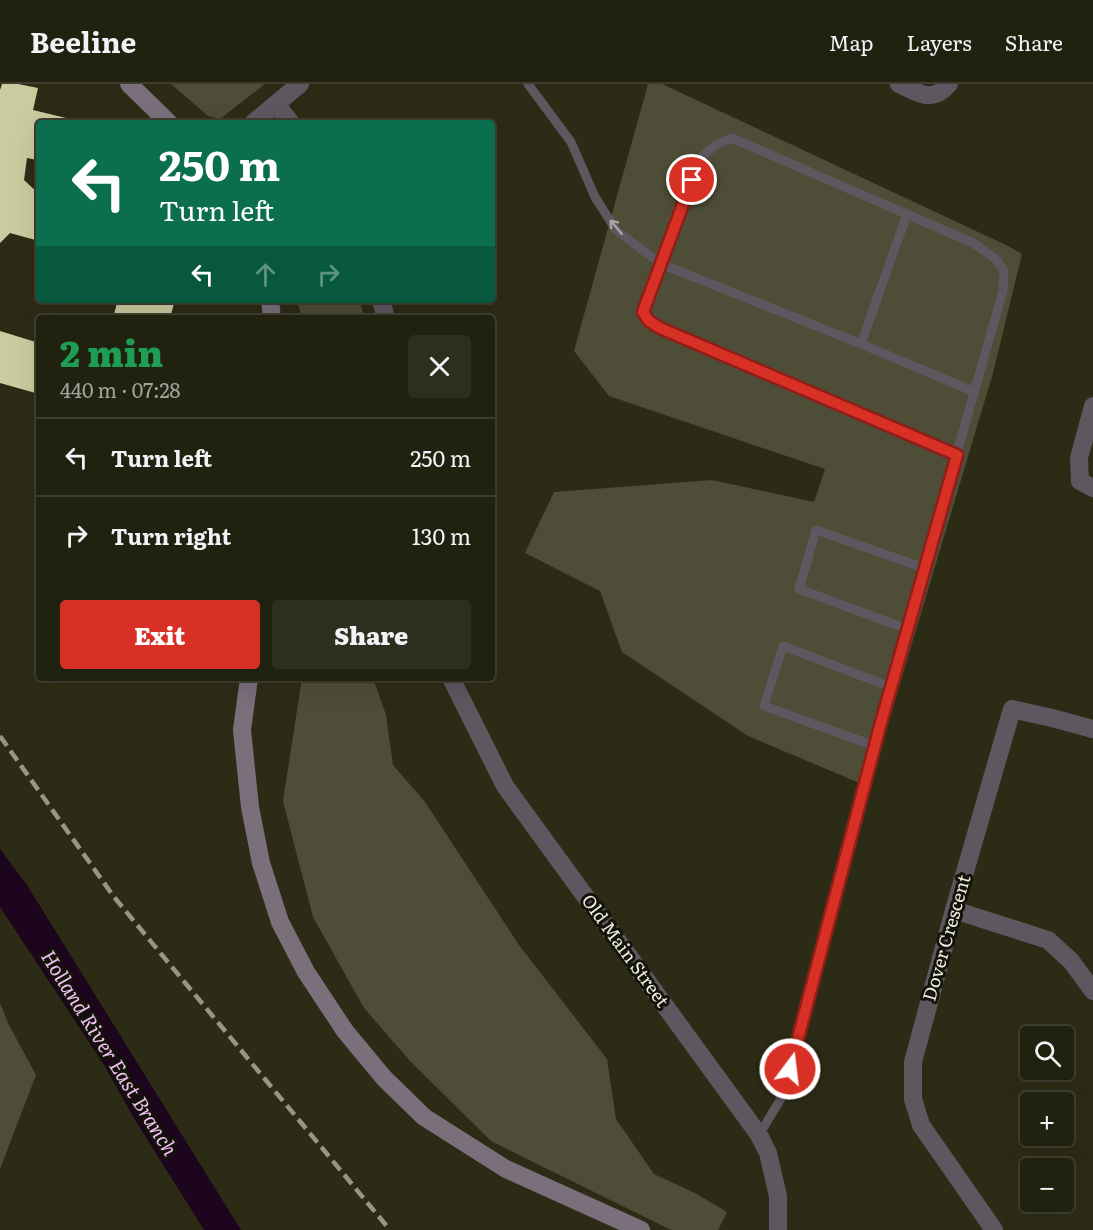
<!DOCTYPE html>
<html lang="en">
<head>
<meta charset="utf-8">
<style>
  body { margin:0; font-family:Literata,serif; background:#2d2e1e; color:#f1f3f6; height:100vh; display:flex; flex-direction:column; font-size:22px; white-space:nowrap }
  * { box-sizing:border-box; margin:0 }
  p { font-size:20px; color:#a2a39f }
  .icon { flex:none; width:33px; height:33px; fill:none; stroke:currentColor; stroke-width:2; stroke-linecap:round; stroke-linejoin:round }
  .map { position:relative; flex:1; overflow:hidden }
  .sheet { position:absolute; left:36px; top:231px; width:459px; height:366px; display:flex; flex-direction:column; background:#212110; border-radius:6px; box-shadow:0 6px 24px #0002,0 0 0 2px #3e3e30 }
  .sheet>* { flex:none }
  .top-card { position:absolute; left:36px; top:36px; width:459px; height:183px; border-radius:6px; box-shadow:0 6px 24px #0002,0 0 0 2px #3e3e30; background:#0b6e4f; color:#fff; overflow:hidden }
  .fabs { position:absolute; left:1020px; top:942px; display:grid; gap:12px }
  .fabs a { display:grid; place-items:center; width:54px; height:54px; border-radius:6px; background:#212110; box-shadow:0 6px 24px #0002,0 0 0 2px #3e3e30; font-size:30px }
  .pin { position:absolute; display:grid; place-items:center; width:51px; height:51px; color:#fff; margin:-26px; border:3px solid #fff; border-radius:50%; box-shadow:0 2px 6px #0007 }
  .me { position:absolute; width:66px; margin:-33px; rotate:15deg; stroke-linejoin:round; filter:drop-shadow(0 0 4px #0008) }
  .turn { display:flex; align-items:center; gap:21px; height:126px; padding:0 24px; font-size:27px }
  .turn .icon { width:78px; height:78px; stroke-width:2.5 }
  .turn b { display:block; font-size:42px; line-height:51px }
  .lanes { display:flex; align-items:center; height:57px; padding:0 24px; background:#0003; justify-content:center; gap:30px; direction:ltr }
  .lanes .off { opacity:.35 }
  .round { display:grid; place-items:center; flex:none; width:63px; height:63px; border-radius:6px; background:#2d2e1e }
  .headline { display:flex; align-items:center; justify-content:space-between; height:102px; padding:0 24px }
  h1 { font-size:36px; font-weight:800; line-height:45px; color:#1e9e55 }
  .cta { display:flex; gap:12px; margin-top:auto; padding:12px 24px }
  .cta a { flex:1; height:69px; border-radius:6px; background:#d93025; color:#fff; font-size:24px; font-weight:800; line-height:69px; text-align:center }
  .cta a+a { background:#2d2e1e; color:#f1f3f6 }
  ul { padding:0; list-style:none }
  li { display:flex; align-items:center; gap:18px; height:78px; padding:0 24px; border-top:2px solid #3e3e30 }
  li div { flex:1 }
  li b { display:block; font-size:22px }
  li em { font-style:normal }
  header { display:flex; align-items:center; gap:36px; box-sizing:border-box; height:84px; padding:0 30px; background:#212110; border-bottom:2px solid #3e3e30 }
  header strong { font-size:28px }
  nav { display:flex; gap:33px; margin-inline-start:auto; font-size:21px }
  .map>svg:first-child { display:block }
  .green { fill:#4e4e38 }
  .water { fill:#1d051e }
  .building { fill:#cacb9f }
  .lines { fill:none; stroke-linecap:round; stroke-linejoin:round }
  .service { stroke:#5f575f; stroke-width:9 }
  .minor { stroke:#5f575f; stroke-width:18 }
  .secondary { stroke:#7c6f7c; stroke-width:18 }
  .rail { stroke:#969685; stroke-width:4.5; stroke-dasharray:12 6; stroke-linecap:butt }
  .oneway { stroke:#a6a3a0 }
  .route-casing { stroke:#8d1f18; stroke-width:15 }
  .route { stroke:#d93025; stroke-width:10 }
  .labels { text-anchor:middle; stroke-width:6; stroke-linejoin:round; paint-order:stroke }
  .street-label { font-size:18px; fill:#eeefe1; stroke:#13130a }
  .water-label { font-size:20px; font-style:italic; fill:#f3c0f4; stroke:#13130a }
</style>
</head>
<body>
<header>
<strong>Beeline</strong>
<nav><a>Map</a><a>Layers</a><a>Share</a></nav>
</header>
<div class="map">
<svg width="1093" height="1146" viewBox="0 0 1093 1146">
  <rect width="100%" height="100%" fill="#2c2c16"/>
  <!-- green -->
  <g class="green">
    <polygon points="171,0 265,0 220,35 208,32"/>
    <polygon points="648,0 662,0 1008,162 1022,170 993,289 869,703 748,652 622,568 600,507 525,469 554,408 712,396 814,418 825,385 609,312 574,267"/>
    <polygon points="297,216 360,216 364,234 302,234"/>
    <polygon points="302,594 373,594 386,631 393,681 425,718 519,861 607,975 616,1035 654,1090 695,1109 727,1128 718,1146 671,1146 491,1057 410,977 364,924 313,833 283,717"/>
    <polygon points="0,919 8,939 36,991 0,1085"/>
  </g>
  <!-- water -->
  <polygon class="water" points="0,765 27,801 241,1146 204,1146 135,1036 104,981 0,823"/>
  <!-- building -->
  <g class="building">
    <polygon points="2,0 18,0 38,4 33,26 66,34 65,39 39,39 39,67 37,76 27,74 24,96 39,110 39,157 10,149 0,159 0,6"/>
    <polygon points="122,216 175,216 170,234 113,234 117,219"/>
    <polygon points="0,247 39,259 39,310 0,299"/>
  </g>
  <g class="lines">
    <!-- service -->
    <g class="service">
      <polyline points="528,0 571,58 595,113 616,146 661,180 861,260 975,308"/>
      <polyline points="861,260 907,130"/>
      <polyline points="907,545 799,505 816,446 924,484"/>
      <polyline points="875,662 764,622 783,562 891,603"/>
      <path d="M759 1051 785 1008C820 874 853 739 890 604 927 472 965 340 1003 207L1004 187 996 175 973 159 732 54 717 60 699 75 643 228 649 237 660 245 957 371"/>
    </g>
    <!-- minor -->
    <g class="minor">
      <path d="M899 0C919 9 932 20 949 0"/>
      <polyline points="276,20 291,39"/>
      <polyline points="253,39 300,0"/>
      <polyline points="381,216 386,234"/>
      <polyline points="1093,322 1079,374 1080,397 1093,404"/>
      <polyline points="451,594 505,702 759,1051 768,1069 778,1112 778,1146"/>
      <polyline points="954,826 1048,856 1071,877 1093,907"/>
      <polyline points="994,1146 921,1041 913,1015 913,978 954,826 1012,625 1052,634 1093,645"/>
    </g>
    <!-- secondary -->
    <g class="secondary">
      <polyline points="129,0 169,39"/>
      <polyline points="270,216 272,234"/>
      <polyline points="249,594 242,646 250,723 261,779 280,838 306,888 345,947 384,994 424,1033 506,1085 641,1146"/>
    </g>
    <!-- rail -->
    <polyline class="rail" points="0,652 114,813 390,1146"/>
  </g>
  <!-- one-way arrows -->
  <defs><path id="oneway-shaft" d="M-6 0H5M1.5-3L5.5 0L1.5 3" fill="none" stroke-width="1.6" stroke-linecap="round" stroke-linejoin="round" transform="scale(1.5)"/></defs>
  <use class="oneway" href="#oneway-shaft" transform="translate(616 143) rotate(-130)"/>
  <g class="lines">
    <defs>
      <polyline id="route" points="692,96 643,228 649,237 660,244 957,371 880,642 790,985"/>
    </defs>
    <!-- route casing -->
    <use href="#route" class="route-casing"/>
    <!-- route -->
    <use href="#route" class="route"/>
  </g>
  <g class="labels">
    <!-- street labels -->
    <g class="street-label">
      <text transform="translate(947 854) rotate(-74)" y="6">Dover Crescent</text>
      <text transform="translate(625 867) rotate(54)" y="6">Old Main Street</text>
    </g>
    <!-- water labels -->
    <g class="water-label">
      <text transform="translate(109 969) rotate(58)" y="7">Holland River East Branch</text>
    </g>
  </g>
</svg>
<div class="fabs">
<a><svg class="icon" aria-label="search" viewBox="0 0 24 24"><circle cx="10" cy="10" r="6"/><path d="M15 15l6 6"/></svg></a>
<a>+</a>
<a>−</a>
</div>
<div class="pin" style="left:692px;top:96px;background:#d93025"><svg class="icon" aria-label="arrive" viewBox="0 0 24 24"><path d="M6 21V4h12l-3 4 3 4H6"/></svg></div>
<svg class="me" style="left:790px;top:985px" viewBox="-20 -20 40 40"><circle r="17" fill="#d93025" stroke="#fff" stroke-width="3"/><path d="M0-11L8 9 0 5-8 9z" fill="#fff"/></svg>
<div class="top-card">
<div class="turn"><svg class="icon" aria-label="left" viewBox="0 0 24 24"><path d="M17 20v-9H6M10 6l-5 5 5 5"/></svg><div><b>250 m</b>Turn left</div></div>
<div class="lanes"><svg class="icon" aria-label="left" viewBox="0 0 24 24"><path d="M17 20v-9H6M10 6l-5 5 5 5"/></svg><svg class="icon off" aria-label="ahead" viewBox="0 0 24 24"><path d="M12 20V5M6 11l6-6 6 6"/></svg><svg class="icon off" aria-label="right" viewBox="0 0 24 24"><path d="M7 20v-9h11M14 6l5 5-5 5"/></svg></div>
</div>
<section class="sheet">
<div class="headline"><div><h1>2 min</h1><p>440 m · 07:28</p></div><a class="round"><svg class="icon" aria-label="close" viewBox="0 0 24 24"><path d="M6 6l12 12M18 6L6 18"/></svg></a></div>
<ul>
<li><svg class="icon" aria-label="left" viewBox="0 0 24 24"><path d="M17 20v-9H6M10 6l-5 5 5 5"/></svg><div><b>Turn left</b></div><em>250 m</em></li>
<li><svg class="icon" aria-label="right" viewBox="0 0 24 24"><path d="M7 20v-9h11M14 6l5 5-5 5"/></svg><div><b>Turn right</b></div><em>130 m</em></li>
</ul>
<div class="cta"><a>Exit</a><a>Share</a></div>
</section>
</div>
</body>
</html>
